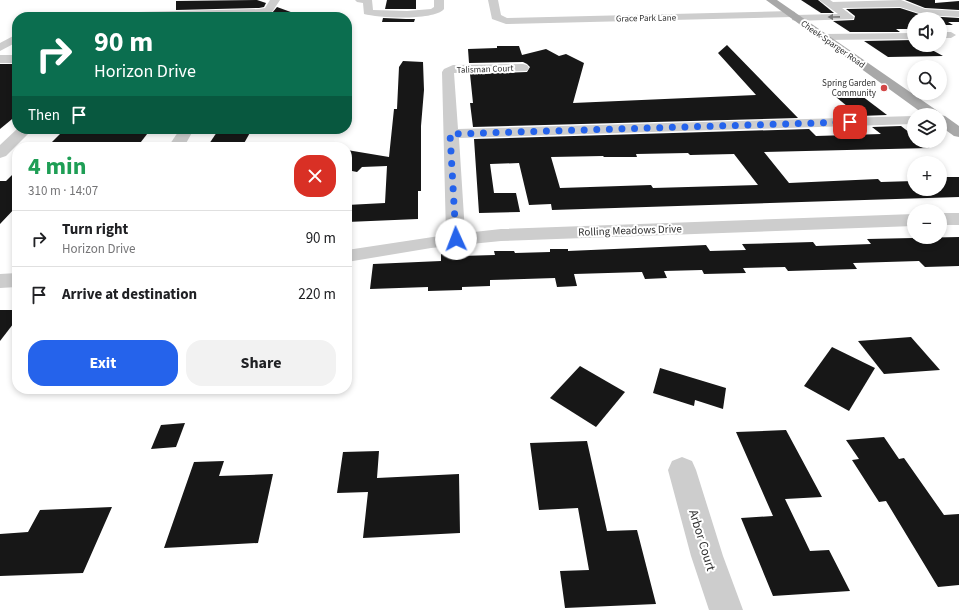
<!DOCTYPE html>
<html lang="en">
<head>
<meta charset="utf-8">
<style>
  body { margin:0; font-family:"Source Sans 3",sans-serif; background:#f2f2f2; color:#202124; height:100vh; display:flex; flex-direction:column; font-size:15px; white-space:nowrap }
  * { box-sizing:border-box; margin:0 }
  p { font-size:13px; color:#757577 }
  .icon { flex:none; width:22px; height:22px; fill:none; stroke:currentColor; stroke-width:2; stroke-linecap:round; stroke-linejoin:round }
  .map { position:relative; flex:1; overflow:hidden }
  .sheet { position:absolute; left:12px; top:142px; width:340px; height:252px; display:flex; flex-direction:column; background:#fff; border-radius:16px; box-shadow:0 2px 6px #0003 }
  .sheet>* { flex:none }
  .banner { position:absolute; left:12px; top:12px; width:340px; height:122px; border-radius:16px; box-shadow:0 2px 6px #0003; background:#0b6e4f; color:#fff; overflow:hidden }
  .controls { position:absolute; left:907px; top:12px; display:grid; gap:8px }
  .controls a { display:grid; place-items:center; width:40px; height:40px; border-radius:50%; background:#fff; box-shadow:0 2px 6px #0003; font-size:20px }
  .pin { position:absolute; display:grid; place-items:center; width:34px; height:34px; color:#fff; margin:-17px; border-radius:8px; box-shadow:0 2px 6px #0006 }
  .me { position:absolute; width:44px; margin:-22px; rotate:358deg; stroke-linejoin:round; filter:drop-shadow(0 0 3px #0008) }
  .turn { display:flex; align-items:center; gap:14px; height:84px; padding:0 16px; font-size:18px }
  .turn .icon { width:52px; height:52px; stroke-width:2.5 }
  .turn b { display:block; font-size:28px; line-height:34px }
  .then { display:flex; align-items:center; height:38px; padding:0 16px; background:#0003; gap:8px; font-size:15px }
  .round { display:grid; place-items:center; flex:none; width:42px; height:42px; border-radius:16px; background:#f2f2f2 }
  .headline { display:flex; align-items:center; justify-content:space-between; height:68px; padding:0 16px }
  h1 { font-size:24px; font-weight:700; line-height:30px; color:#1e9e55 }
  .action { display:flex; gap:8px; margin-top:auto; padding:8px 16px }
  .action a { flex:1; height:46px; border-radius:16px; background:#2563eb; color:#fff; font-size:16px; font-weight:700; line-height:46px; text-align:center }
  .action a+a { background:#f2f2f2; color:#202124 }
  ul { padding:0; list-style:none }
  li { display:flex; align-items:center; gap:12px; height:56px; padding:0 16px; border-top:1px solid #e0e0e0 }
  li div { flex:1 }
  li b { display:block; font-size:15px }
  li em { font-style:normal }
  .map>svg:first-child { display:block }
  .building { fill:#171717; fill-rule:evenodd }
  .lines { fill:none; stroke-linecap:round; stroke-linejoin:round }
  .minor { fill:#cdcdcd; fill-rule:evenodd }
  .major { fill:#a8a8a8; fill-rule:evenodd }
  .oneway { fill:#777 }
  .route { stroke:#2563eb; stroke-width:7; stroke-dasharray:0 12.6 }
  .poi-dot { fill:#d24646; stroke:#fff; stroke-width:1.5 }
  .labels { text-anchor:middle; stroke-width:4; stroke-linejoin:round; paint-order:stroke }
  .far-street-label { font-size:9px; fill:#303030; stroke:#fff }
  .far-poi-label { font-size:9px; fill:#303030; stroke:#fff; text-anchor:end }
  .street-label { font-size:11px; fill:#303030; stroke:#fff }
  .near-street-label { font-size:13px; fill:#303030; stroke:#fff }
</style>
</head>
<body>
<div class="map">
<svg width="959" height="610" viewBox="0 0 959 610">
  <rect width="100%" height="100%" fill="#fff"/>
  <!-- building -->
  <g class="building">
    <polygon points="257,0 266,3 264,7 259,8 176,10 176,1"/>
    <polygon points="387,0 416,0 416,9 385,9"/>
    <polygon points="801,0 818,0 834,13 821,13"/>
    <polygon points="905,0 935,0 935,3 959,1 959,10 925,8"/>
    <polygon points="277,7 299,15 299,17 239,17 259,16 272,13"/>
    <polygon points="900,8 925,16 959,18 959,22 948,22 953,25 940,25 940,19 914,19 914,29 896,29 900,32 850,32 833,21 854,20 855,16 846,9"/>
    <polygon points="383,18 406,19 415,19 414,22 382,22"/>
    <polygon points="914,40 914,45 923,45 943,56 888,57 864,41"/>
    <polygon points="727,45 798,118 473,127 470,103 473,103 470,74 527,72 530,67 527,64 523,62 469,63 468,49 497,48 497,46 519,46 522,55 546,49 559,56 566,54 584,63 573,103 756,95 718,53"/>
    <polygon points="403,61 423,62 424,90 421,126 421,191 418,191 418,219 347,222 347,205 385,203 387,166 362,167 357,172 347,170 347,150 389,157 394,109 397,109 399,67"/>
    <polygon points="0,64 17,64 17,115 0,129"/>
    <polygon points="862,96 887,115 859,116 836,97"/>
    <path d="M901 126 914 136V141H920L930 148 764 152 789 183 878 179 881 182 914 181V189H940V177H959V197L552 210 551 204 529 205 519 163 490 164 494 193H516L520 212 479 213 474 139 809 129 816 136 881 134 872 127ZM688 153 690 155 734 154 758 185 653 188 651 185 560 188 551 157 603 156 604 157H637L636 154Z"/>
    <polygon points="65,129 151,129 137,147 47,147"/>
    <polygon points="219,129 252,129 242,147 207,147"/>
    <polygon points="17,170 17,206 0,224 0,181 6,181"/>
    <polygon points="959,237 959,266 925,267 919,261 853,263 857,269 788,271 785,267 743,268 746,273 704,274 702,270 664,271 667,278 645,279 642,272 574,274 577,286 557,287 555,278 490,280 490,286 462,287 462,290 428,291 428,287 370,289 373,264 441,261 441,254 460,254 460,256 495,255 494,251 514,251 515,253 550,252 550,249 568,249 568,251 706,245 710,251 746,250 742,244 813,242 816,246 871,244 867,239"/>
    <polygon points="0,310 17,310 17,319 0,341"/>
    <polygon points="911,337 940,370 884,374 858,341"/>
    <polygon points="832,347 875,368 849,411 804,386"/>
    <polygon points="580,366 625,392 596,427 550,398"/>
    <polygon points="660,368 726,388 723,409 695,400 694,406 653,393"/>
    <polygon points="185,423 176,447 151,449 161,425"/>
    <polygon points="786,430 822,497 785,499 810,551 829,550 850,591 773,596 741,518 773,516 736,432"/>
    <polygon points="884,437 899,459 904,458 944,515 959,514 959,585 938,587 886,501 879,502 852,460 859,459 846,440"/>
    <polygon points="587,441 607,531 637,530 656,604 565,608 560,571 589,570 578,508 539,510 530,443"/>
    <polygon points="379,451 377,478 459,474 460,533 363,538 368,492 337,493 343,452"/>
    <polygon points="224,461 219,476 273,474 258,543 164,548 194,462"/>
    <polygon points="112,507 83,573 0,576 0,534 28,532 40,510"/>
  </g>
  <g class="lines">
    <!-- minor -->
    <g class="minor">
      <polygon points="270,0 280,0 272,12 259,15 180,17 54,17 59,14 259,9 265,8"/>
      <path d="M355 0H372L373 10 407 11 431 9 434 7V0H444V9C434 21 379 18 364 14L363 3 357 2Z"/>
      <polygon points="488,0 498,0 501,15 507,18 791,11 795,12 795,15 838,14 819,0 830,0 833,2 901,0 925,9 959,11 959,17 925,15 900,7 842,8 854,17 853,19 796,21 792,20 792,17 506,24 492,19"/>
      <polygon points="940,32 951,32 956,35 951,38 940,38"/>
      <polygon points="914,33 914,39 823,40 817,37 823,34"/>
      <polygon points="17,34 17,42 0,51 0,43"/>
      <rect x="0" y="55" width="17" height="8"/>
      <polygon points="523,64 527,65 529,68 527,71 454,73 458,129 914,116 914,124 459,138 465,233 501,229 914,214 914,226 501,241 431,248 347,262 347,250 446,235 442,72 444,69 453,65"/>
      <polygon points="17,129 33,129 6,156 0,158 0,145"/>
      <polygon points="180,129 194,129 184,147 168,147"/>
      <rect x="940" y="213" width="19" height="12"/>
      <polygon points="17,273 17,287 0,288 0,274"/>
      <polygon points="682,457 692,461 696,470 723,556 743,610 709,610 691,556 668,470 672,461"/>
    </g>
    <!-- major -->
    <polygon class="major" points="766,0 777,0 939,112 941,115 945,116 959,126 959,137 954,136 940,126 940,115 925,115"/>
  </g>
  <!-- one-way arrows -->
  <defs><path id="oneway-solid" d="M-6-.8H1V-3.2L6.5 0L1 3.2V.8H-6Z"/></defs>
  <use class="oneway" href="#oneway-solid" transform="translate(834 17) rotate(179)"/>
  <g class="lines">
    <!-- route -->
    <polyline class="route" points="456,239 450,134 850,122"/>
  </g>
  <!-- markers -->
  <circle class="poi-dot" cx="884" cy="88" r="4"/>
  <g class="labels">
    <!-- far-street labels -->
    <g class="far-street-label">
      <text transform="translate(646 18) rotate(-1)" y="3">Grace Park Lane</text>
      <text transform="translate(833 44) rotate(35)" y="3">Cheek-Sparger Road</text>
      <text transform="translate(485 69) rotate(-2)" y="3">Talisman Court</text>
    </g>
    <!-- far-poi labels -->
    <g class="far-poi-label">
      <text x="876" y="86">Spring Garden<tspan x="876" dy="10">Community</tspan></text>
    </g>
    <!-- street labels -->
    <g class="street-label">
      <text transform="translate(630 230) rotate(-2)" y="4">Rolling Meadows Drive</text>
    </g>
    <!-- near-street labels -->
    <g class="near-street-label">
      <text transform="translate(703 540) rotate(73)" y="5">Arbor Court</text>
    </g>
  </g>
</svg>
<div class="controls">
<a><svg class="icon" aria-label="sound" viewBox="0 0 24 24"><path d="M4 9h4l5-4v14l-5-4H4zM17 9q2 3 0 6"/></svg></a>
<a><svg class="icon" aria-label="search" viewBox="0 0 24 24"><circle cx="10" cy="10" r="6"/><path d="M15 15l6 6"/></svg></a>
<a><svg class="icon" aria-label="layers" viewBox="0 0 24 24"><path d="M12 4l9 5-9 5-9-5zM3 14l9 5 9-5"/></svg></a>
<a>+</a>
<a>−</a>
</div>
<div class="pin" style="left:850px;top:122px;background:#d93025"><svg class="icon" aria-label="arrive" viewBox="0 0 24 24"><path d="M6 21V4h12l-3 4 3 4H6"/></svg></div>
<svg class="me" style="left:456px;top:239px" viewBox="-20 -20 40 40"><circle r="19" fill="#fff"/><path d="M0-13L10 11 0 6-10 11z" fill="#2563eb"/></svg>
<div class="banner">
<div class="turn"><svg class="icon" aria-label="right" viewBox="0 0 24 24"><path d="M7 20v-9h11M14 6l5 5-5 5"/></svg><div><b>90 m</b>Horizon Drive</div></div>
<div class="then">Then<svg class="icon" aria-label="arrive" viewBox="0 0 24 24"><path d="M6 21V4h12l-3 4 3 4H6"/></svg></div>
</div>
<section class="sheet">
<div class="headline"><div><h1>4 min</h1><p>310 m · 14:07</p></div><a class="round" style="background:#d93025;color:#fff"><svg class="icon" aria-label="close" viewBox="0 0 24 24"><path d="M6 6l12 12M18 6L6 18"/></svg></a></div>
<ul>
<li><svg class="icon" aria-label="right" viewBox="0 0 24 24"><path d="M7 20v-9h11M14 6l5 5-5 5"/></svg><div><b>Turn right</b><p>Horizon Drive</p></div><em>90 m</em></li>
<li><svg class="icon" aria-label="arrive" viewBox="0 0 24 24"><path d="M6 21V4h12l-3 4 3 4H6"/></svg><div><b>Arrive at destination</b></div><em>220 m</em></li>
</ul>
<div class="action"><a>Exit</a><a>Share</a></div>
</section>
</div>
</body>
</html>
